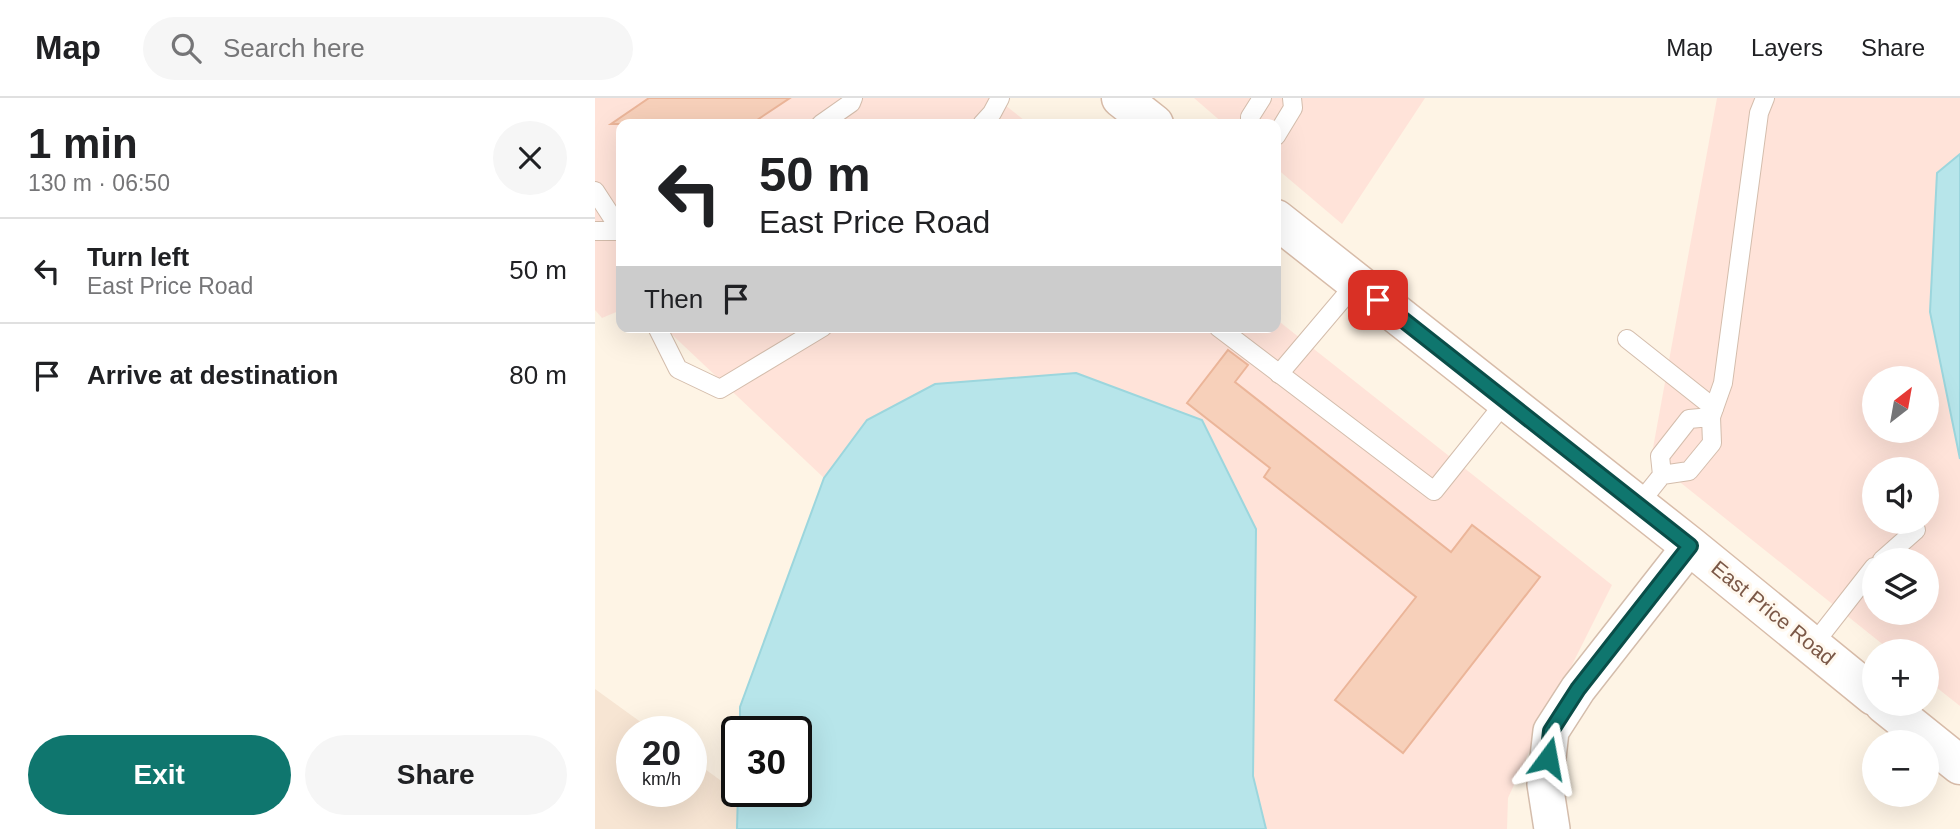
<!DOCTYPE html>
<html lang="en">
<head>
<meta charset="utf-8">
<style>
  body { margin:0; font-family:Helvetica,sans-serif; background:#f6f6f6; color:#202124; height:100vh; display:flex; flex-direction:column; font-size:26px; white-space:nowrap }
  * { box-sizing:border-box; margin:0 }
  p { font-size:23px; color:#757577 }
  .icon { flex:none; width:38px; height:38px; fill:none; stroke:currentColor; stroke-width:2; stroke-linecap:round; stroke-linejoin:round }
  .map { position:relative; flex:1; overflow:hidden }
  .drawer { display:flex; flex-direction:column; background:#fff; width:595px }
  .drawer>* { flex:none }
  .banner { position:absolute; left:21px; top:21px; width:665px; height:214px; border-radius:14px; box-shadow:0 7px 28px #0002; background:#fff; color:#202124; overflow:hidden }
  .needle { width:46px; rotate:31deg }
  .buttons { position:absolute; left:1267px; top:268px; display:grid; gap:14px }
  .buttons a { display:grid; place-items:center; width:77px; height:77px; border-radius:50%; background:#fff; box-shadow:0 7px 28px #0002; font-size:35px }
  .speed { position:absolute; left:21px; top:618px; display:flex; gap:14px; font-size:35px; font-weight:700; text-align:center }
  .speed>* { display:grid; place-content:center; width:91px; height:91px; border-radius:50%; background:#fff; box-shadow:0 7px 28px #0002; line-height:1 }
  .speed small { font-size:18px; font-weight:400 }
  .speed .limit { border:4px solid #111; border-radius:10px; background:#fff; color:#111 }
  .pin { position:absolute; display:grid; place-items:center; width:60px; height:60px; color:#fff; margin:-30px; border-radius:14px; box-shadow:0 4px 10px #0006 }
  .me { position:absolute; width:77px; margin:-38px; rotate:13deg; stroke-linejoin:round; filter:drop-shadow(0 0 5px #0008) }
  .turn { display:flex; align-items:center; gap:24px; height:147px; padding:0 28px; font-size:32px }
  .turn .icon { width:91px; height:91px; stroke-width:2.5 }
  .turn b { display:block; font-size:49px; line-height:60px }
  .then { display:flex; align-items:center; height:66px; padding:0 28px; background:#0003; gap:14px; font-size:26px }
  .round { display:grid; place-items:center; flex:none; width:74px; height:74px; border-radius:37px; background:#f6f6f6 }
  .overview { display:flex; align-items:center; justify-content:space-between; height:119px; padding:0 28px }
  h1 { font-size:42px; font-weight:800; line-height:52px }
  .button { display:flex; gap:14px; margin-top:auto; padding:14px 28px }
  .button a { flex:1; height:80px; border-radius:42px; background:#0f766e; color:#fff; font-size:28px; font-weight:800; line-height:80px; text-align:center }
  .button a+a { background:#f6f6f6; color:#202124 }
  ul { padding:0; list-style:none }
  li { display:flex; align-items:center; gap:21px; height:105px; padding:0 28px; border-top:2px solid #e0e0e0 }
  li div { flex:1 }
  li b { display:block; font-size:26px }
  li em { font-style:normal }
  header { display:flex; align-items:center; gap:42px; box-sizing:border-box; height:98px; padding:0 35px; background:#fff; border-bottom:2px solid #e0e0e0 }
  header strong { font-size:33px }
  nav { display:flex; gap:38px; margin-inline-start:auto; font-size:24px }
  .search { width:490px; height:63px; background:#f6f6f6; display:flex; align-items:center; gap:18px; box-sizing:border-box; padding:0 24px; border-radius:38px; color:#757577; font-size:26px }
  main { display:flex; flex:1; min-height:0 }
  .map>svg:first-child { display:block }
  .residential { fill:#f7e5d3 }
  .commercial { fill:#ffe3d9; fill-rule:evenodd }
  .water { fill:#b7e5ea; stroke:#9cd6dd; stroke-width:2 }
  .building { fill:#f7d0ba; stroke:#ebb599; stroke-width:2 }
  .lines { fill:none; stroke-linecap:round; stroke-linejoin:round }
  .lane-casing { stroke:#d4bdac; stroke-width:20 }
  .street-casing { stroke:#d4bdac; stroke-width:38 }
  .secondary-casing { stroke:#d8bca9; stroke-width:41 }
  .lane { stroke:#fff; stroke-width:18 }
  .street { stroke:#fff; stroke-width:35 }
  .secondary { stroke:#fff; stroke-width:38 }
  .route-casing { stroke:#0a4d48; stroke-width:18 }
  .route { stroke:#0f766e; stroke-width:12 }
  .labels { text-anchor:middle; stroke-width:6; stroke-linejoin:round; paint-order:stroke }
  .street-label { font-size:21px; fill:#7b5847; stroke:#fff8ee }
</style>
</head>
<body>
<header>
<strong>Map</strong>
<div class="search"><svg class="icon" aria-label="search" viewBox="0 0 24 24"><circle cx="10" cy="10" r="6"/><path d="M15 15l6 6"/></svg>Search here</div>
<nav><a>Map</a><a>Layers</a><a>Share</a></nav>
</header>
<main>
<section class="drawer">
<div class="overview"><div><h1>1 min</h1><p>130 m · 06:50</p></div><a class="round"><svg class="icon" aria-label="close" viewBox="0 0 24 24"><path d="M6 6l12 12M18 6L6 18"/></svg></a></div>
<ul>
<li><svg class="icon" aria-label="left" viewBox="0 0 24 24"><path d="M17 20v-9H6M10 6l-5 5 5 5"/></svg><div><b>Turn left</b><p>East Price Road</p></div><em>50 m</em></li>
<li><svg class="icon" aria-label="arrive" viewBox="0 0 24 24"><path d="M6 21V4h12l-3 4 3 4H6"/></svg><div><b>Arrive at destination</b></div><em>80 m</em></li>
</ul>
<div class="button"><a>Exit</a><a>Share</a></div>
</section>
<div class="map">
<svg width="1365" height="731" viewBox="0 0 1365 731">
  <rect width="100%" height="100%" fill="#fef4e5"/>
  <!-- residential -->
  <polygon class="residential" points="0,591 58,633 37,634 37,693 96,693 96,661 143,695 142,731 0,731"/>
  <!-- commercial -->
  <g class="commercial">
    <polygon points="0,0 401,0 434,26 26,26 26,212 7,220 0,212"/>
    <polygon points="599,0 830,0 747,126 681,70 681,26 629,26"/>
    <path d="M1122 0H1365V608L1332 582V553H1296L1056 361ZM1279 280H1332V332H1279ZM1279 371H1332V424H1279ZM1279 462H1332V514H1279Z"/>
    <polygon points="681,221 1017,487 939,643 913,700 912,731 671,731 658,678 661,431 272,322 229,380 69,229 681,229"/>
  </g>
  <!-- water -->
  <g class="water">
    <polygon points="1365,56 1365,361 1335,214 1342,75"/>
    <polygon points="481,275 607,322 661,431 658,678 671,731 142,731 143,693 201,693 201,634 145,633 145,609 229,380 272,322 340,286"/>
  </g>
  <!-- building -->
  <g class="building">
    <polygon points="54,0 195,0 156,26 16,26"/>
    <polygon points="633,252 653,267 640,284 856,454 877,427 945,479 808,655 740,602 821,499 669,379 675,370 592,305"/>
  </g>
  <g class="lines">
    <defs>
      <g id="lane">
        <polyline points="226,26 256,5 258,0"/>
        <polyline points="387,26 397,15 405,0"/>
        <polyline points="655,26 655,19 667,0"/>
        <polyline points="681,38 698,10 697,0"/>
        <polyline points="0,93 26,133"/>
        <polyline points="0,133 26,133"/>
        <polyline points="62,229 83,271 125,291 228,229"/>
        <polyline points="623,229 839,393 911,303"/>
        <polyline points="1032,241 1119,310"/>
        <polyline points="684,276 761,185"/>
        <polyline points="1116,319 1128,285 1164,15 1170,0"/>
        <polyline points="1043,407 1067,377 1065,358 1094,321 1116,319 1117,345 1094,373 1067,377"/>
        <polyline points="1287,462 1321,432"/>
        <polyline points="1218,547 1279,469"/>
      </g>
      <polyline id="street" points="957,731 950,686 956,633 983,591 1095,448"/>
      <g id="secondary">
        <polyline points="526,0 559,26"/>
        <polyline points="681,121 1095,448 1279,598"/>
        <polyline points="1289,606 1365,667"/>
      </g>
    </defs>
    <!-- lane casing -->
    <use href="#lane" class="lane-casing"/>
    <!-- street casing -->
    <use href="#street" class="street-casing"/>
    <!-- secondary casing -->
    <use href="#secondary" class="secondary-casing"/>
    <!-- lane -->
    <use href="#lane" class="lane"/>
    <!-- street -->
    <use href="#street" class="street"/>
    <!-- secondary -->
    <use href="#secondary" class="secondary"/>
  </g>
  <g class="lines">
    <defs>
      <polyline id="route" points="783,202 1095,448 983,591 956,633 953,660"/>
    </defs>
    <!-- route casing -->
    <use href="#route" class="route-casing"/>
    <!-- route -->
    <use href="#route" class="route"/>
  </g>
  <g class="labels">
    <!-- street labels -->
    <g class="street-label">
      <text transform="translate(1178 515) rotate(39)" y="7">East Price Road</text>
    </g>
  </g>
</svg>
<div class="buttons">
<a><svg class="needle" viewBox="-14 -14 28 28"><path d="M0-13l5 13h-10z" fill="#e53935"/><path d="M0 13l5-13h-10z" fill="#757577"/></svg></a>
<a><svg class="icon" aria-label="sound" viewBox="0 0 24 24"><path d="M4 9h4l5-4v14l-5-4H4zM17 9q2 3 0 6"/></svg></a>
<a><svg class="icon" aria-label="layers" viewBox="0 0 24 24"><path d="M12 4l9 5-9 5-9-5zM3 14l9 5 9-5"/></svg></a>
<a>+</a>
<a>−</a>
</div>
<div class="speed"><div>20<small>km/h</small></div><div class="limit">30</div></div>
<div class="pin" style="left:783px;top:202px;background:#d93025"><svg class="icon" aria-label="arrive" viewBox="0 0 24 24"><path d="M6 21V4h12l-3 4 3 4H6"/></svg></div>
<svg class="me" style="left:953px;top:660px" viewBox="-20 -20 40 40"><path d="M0-17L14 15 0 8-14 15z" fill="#0f766e" stroke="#fff" stroke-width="4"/></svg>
<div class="banner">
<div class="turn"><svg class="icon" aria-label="left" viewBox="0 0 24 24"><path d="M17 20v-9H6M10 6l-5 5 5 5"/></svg><div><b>50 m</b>East Price Road</div></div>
<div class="then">Then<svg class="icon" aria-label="arrive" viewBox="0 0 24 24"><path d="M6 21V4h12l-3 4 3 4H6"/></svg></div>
</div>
</div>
</main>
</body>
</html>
